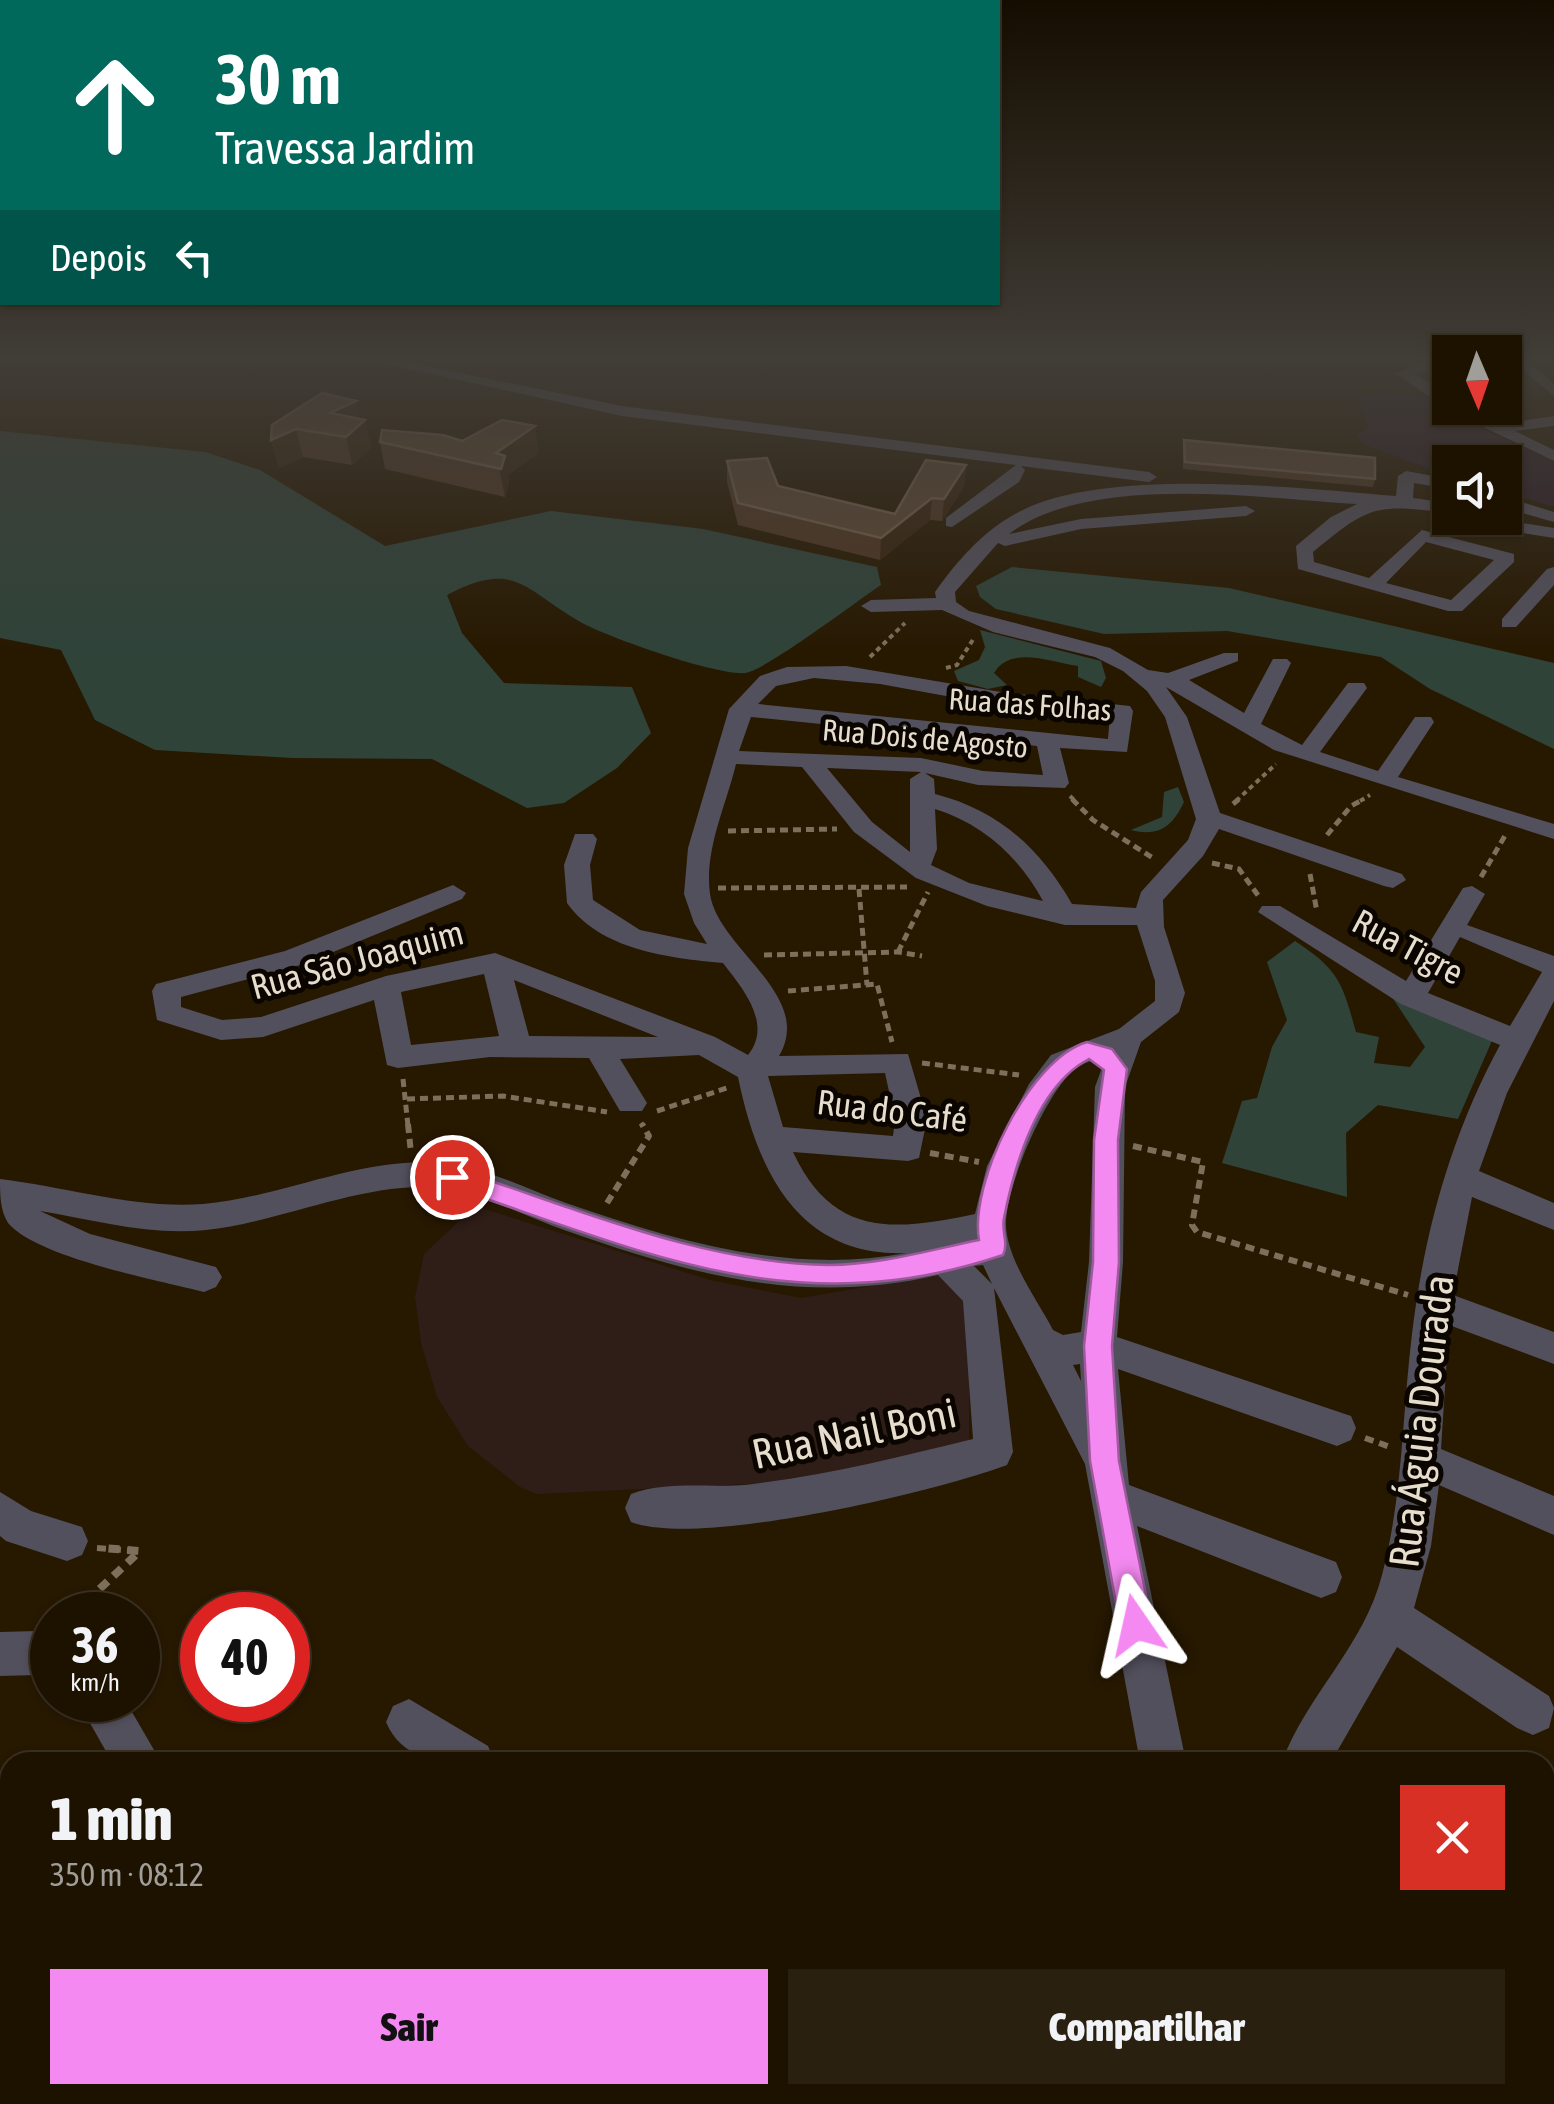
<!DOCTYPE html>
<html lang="pt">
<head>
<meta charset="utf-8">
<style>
  body { margin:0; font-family:"Asap Condensed",sans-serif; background:#2a200f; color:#f1f3f6; height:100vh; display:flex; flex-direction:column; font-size:38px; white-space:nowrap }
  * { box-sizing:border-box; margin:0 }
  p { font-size:32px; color:#a09e99 }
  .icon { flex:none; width:55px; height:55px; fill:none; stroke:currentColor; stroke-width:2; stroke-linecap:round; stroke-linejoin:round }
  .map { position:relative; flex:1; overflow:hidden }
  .side { position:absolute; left:0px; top:1752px; width:1555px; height:352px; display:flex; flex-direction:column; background:#1d1200; border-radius:30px 30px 0 0; box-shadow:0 2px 8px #0004,0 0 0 2px #3b3222 }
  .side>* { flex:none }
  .top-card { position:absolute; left:0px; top:0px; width:1000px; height:305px; box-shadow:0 2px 8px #0004,0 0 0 2px #3b3222; background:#00695c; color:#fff; overflow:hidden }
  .needle { width:65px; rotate:178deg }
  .tools { position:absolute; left:1432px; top:335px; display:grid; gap:20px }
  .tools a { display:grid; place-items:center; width:90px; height:90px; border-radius:0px; background:#1d1200; box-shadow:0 2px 8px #0004,0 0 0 2px #3b3222; font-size:50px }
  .speed { position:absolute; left:30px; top:1592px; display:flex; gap:20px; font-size:50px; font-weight:700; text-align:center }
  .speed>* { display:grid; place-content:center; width:130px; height:130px; border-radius:50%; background:#1d1200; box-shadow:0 2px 8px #0004,0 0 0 2px #3b3222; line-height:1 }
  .speed small { font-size:25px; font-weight:400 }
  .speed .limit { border:15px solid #d22; background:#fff; color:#111 }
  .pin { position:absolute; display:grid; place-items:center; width:85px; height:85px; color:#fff; margin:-42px; border:5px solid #fff; border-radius:50%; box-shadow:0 2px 10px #0007 }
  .me { position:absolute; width:110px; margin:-55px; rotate:349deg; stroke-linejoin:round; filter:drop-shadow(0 0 8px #0008) }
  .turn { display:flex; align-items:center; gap:35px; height:210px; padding:0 50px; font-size:45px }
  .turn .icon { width:130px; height:130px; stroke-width:2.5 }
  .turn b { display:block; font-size:70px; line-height:85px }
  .then { display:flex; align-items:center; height:95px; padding:0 50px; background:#0003; gap:20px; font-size:38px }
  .round { display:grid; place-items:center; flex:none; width:105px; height:105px; border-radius:0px; background:#2a200f }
  .headline { display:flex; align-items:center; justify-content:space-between; height:170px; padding:0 50px }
  h1 { font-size:60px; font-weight:800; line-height:75px }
  .primary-button { display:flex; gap:20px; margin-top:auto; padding:20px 50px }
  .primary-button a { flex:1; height:115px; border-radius:0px; background:#f489f1; color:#111; font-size:40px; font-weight:800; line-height:115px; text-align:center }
  .primary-button a+a { background:#2a200f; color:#f1f3f6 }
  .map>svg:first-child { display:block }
  .industrial { fill:#2d1c26 }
  .education { fill:#2f1d17 }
  .green { fill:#2f4339 }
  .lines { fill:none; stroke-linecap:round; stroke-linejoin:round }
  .path-far3 { stroke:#7c6f5b; stroke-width:4; stroke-dasharray:5 4; stroke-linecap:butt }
  .path-far2 { stroke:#7c6f5b; stroke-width:5; stroke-dasharray:8 5; stroke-linecap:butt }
  .path-far1 { stroke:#7c6f5b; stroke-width:6; stroke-dasharray:9 6; stroke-linecap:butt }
  .path { stroke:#7c6f5b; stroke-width:8; stroke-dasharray:11 8; stroke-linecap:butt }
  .minor { fill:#53505d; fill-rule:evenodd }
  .wall { fill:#4e3623 }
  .shaded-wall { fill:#37220d }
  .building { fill:#5e4835; stroke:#745f4d; stroke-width:2.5 }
  .route { fill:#f489f1; stroke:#9f599d; stroke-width:2.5 }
  .labels { text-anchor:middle; stroke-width:10; stroke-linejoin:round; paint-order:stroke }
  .far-street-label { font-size:30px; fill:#e7ddcd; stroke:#0b0500 }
  .street-label { font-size:35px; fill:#e7ddcd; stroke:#0b0500 }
  .near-street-label { font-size:42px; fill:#e7ddcd; stroke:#0b0500 }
</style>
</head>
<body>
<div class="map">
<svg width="1554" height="2104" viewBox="0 0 1554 2104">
  <rect width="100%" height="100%" fill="#271800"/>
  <!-- industrial -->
  <polygon class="industrial" points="1389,393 1425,396 1458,417 1554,462 1554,507 1505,492 1505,462 1450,462 1450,476 1362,444 1357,434 1369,428 1356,395"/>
  <!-- education -->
  <polygon class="education" points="475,1206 710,1280 801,1298 941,1274 970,1301 969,1443 812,1481 537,1494 520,1487 468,1446 437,1397 421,1343 415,1297 424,1254"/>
  <!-- green -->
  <g class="green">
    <path d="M0 431 205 452 260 470 385 546 551 511 703 529 877 567 881 585C857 601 765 671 745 673 717 676 603 636 577 620 523 588 514 560 447 595L462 633 504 683 632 687 651 733 617 768 564 803 527 808 432 759 292 758 155 750 95 720 61 650 0 638Z"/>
    <polygon points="1012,567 1229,588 1554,663 1554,749 1430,689 1381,657 1227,631 1104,634 996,609 980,597 976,586"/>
    <path d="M980 630 1101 661 1106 678 1101 687 1078 677V666C1050 662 1011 645 994 673L1007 685 988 689 958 681 954 671 979 660 985 647Z"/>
    <path d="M1178 787 1184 802C1172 827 1159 837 1131 830L1162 817 1164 792Z"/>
    <path d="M1295 941C1339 970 1342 982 1356 1032L1379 1037 1374 1063 1410 1067 1425 1047 1392 997 1494 1036 1458 1119 1378 1105 1346 1133 1347 1197 1222 1163 1242 1101 1257 1098 1272 1047 1287 1020 1267 962Z"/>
  </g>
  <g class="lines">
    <!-- path-far3 -->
    <g class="path-far3">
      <polyline points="870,657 905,623"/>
      <polyline points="946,668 957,665 974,638"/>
      <polyline points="1070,796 1075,801"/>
      <polyline points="1236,801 1276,764"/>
      <polyline points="1360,801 1370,795"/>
    </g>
    <!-- path-far2 -->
    <g class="path-far2">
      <polyline points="1072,799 1093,820 1153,858"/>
      <polyline points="1233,804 1239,799"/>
      <polyline points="728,831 837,829"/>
      <polyline points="1327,835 1351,806 1364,799"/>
      <polyline points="1212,863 1239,869 1260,898"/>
      <polyline points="1310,874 1317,912"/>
      <polyline points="1481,877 1506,834"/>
      <polyline points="718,888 907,887"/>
      <polyline points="859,889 867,985"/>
      <polyline points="898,952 928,892"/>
      <polyline points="764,955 898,952 922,956"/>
      <polyline points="788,991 877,984 892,1042"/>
      <polyline points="922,1063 1019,1075"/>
      <polyline points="403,1079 408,1126"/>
      <polyline points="407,1099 503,1096 607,1112"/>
      <polyline points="657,1111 727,1088"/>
      <polyline points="641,1123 643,1126"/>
    </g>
    <!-- path-far1 -->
    <g class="path-far1">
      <polyline points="408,1124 411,1153"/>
      <polyline points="1133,1146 1203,1162 1192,1225 1197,1232 1408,1295"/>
      <polyline points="930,1153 979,1162"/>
      <polyline points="607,1203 649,1136 642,1124"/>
      <polyline points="1365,1438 1393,1448"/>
      <polyline points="97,1548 139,1551"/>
    </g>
    <!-- path -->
    <g class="path">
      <polyline points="72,1615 140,1551 103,1548"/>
      <polyline points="844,2095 854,2104"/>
    </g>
    <!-- minor -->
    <g class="minor">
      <polygon points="369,360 396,360 622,406 1149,472 1157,477 1149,482 1021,466 1025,470 1019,482 952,527 946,526 946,518 1016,465 622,416"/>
      <polygon points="1511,360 1526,360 1554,384 1554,396"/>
      <polygon points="1424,363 1429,370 1414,374 1450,396 1450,408 1466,408 1500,424 1554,416 1554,426 1515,431 1554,450 1554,461 1450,411 1395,373"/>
      <path d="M1406 471 1450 479V489L1414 483 1413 498 1450 503V513C1377 504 1370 504 1313 552L1314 562 1369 578 1422 530 1514 554V562L1462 611H1448L1298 569 1296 546 1331 517 1357 504C1260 498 1088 473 1009 534L1081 519 1246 506 1255 511 1246 516 1081 529 1005 546 998 543 955 592 956 602 969 611 1110 648 1148 670 1168 673 1224 653H1238V661L1189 680 1244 713 1273 659H1287L1291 663 1261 724 1302 745 1348 683H1364L1367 688 1320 752 1378 771 1415 717H1431L1434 722 1398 777 1554 824V839L1274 750 1166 687 1187 717 1220 813 1402 874 1406 880 1393 888 1384 886 1219 829 1203 856 1163 900 1164 927 1185 993 1179 1012 1141 1042 1125 1087 1123 1262 1117 1337 1351 1416 1356 1428 1351 1440 1337 1446 1118 1369 1129 1485 1336 1562 1342 1577 1336 1592 1321 1598 1137 1526 1186 1762H1140L1085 1464 994 1288 1013 1452 1007 1465C935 1492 699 1548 631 1522L625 1508 631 1494C667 1480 714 1489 753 1484 828 1475 899 1457 973 1439L963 1301 938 1275C805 1306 692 1275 567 1231 530 1218 491 1198 452 1190 378 1175 281 1223 206 1230 150 1236 95 1220 40 1211L90 1234 216 1267 222 1277 216 1287 204 1292C158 1280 38 1258 8 1223 0 1210 0 1195 0 1179 67 1187 135 1209 203 1204 285 1197 367 1153 450 1164 488 1169 529 1190 566 1203 676 1241 790 1275 907 1253 798 1258 757 1170 738 1077L699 1055 620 1059 647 1103 642 1111H620L589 1058 490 1057 398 1068 387 1065 374 1000 263 1037 221 1040 157 1020 152 991 156 984 285 951 453 885 466 893 462 899 304 964 181 997V1007L222 1020 261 1017 386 976 495 953 715 1037 748 1055C773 1024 743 989 723 963 669 958 600 950 567 903L564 865 575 834H593L597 839 590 865 593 900 640 930 707 944 694 923 684 894 688 848 729 709 760 676 787 667 846 666 1001 692 1130 706 1133 711 1127 752 1060 748 1069 783 1065 788 978 785 925 773 934 779 935 794C998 810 1040 848 1072 904L1136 908 1141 892 1188 840 1196 819 1165 717 1147 691 1123 671 1095 657 993 632 942 610 871 612 861 606 871 600 936 598 935 592C957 561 983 531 1017 513 1102 466 1298 488 1396 496L1398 476ZM1426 542 1494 560 1451 600 1386 583ZM814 678 880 684 1001 706 1110 716 1108 739 758 704 776 686ZM751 717 1037 746 1043 775 983 771 921 758 739 751ZM736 764 802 767 854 832 916 878 987 906 1065 925H1137L1155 981V1001L1119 1029 1051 1055 1029 1084 987 1166 975 1214C894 1231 833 1238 793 1152L908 1161 919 1158 927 1119 908 1054 779 1056C815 995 718 949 710 894 704 850 726 806 736 764ZM827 768 921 772 910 779V852L872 822ZM935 809C983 824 1019 857 1043 901L969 883 931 865 937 849ZM484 974 499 1036 411 1045 401 992ZM514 980 658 1037 529 1036ZM1107 1054 1095 1087 1089 1262 1081 1332 1063 1335 1053 1330C1037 1299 1007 1260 1006 1225 1005 1188 1045 1095 1073 1071 1081 1063 1097 1059 1107 1054ZM885 1073 895 1119 893 1136 783 1127 768 1076ZM983 1265 992 1284 974 1266ZM1080 1364 1081 1381 1073 1365Z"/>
      <polygon points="1505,497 1554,512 1554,522 1505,508"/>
      <polygon points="1450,518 1490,518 1554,528 1554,538 1459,523"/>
      <polygon points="1554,567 1554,585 1516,627 1502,627 1502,619 1547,569"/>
      <path d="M1472 886 1485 894 1467 925 1554 956V1001L1507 1093 1479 1171 1554 1203V1230L1472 1197 1453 1295 1554 1332V1364L1449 1325 1441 1449 1554 1496V1535L1439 1485 1431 1546 1414 1608 1549 1696 1554 1708 1549 1728 1533 1735 1517 1728 1397 1647 1331 1762H1282C1306 1696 1364 1646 1382 1575 1403 1496 1402 1415 1412 1334 1424 1233 1451 1135 1500 1045L1401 1004 1258 912 1262 906H1280L1406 981 1463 888ZM1460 937 1542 972 1510 1026 1428 993Z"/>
      <polygon points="0,1492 31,1511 82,1527 88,1541 82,1555 67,1561 6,1541 0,1536"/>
      <polygon points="37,1631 52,1637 52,1681 37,1675 0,1676 0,1632"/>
      <path d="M409 1699 488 1746 495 1762C453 1762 405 1767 386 1722L393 1706Z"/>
      <polygon points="77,1700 125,1700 161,1762 112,1762"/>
      <polygon points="10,2073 10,2095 49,2095 45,2104 0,2104 0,2080"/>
      <polygon points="306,2095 362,2095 358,2104 302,2104"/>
      <polygon points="399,2095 469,2095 473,2104 403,2104"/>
      <polygon points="677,2095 759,2095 755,2104 673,2104"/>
      <polygon points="1017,2095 1076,2095 1072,2104 1013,2104"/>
      <polygon points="1215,2095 1274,2095 1278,2104 1219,2104"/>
    </g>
  </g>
  <!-- wall -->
  <g class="wall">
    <polygon points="365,420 371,448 352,465 303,457 279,468 271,440 272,425"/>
    <polygon points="535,426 538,453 508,475 509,483 505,497 385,469 380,442 462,441"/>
    <polygon points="1184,440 1375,479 1373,487 1183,469 1183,447"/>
    <polygon points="727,461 778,486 895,514 966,465 964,486 942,521 930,520 880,560 738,525 727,482"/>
  </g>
  <!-- shaded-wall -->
  <g class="shaded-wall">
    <polygon points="356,401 361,424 365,420 371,448 352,465 346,437 330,413"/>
    <polygon points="535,426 538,453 508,475 509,483 505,497 496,453"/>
    <polygon points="296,429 303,457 279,468 271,440"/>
    <polygon points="966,465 964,486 942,521 944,499"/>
    <polygon points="932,498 930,520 880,560 881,538"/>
  </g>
  <!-- building -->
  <g class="building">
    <polygon points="322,393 356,401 330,413 365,420 346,437 296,429 271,440 272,425"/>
    <polygon points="502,420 535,426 496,453 505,456 501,469 380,442 382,430 443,435 462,441"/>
    <polygon points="1184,440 1375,458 1375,479 1185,462"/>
    <polygon points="767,458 778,486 895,514 926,460 966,465 944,499 932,498 881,538 738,503 727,461"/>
  </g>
  <!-- sky -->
  <linearGradient id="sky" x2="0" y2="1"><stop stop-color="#150d00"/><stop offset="0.55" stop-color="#413d37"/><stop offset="1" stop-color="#413d37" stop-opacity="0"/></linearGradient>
  <rect width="1554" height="654" fill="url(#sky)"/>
  <!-- route -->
  <path class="route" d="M1087 1042 1112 1049 1127 1069 1118 1140 1119 1262 1112 1346 1119 1461 1152 1625 1148 1636 1136 1641 1124 1636 1120 1625 1090 1461 1084 1346 1093 1262 1094 1140 1104 1070 1089 1059C1037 1086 1015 1163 1004 1218 1001 1231 1009 1243 1003 1255 793 1326 640 1250 443 1184L440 1177 452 1168C574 1207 699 1263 829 1265 879 1265 930 1250 979 1240 969 1183 1029 1059 1087 1042Z"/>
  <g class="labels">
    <!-- far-street labels -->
    <g class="far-street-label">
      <text transform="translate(1030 705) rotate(4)" y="10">Rua das Folhas</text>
      <text transform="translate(925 739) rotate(5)" y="10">Rua Dois de Agosto</text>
    </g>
    <!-- street labels -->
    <g class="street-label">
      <text transform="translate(1408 947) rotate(28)" y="12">Rua Tigre</text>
      <text transform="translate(357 960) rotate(-15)" y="12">Rua São Joaquim</text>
      <text transform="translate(892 1111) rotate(7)" y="12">Rua do Café</text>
    </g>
    <!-- near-street labels -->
    <g class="near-street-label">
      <text transform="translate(1421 1421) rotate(-83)" y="15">Rua Águia Dourada</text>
      <text transform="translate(854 1433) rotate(-12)" y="15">Rua Nail Boni</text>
    </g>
  </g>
</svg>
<div class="tools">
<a><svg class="needle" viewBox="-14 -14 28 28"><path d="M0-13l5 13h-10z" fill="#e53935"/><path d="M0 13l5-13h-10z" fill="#a09e99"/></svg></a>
<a><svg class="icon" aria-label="sound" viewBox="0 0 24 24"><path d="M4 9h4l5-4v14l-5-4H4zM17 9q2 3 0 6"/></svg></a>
</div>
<div class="speed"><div>36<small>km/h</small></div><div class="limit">40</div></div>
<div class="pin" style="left:452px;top:1177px;background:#d93025"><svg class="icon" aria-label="arrive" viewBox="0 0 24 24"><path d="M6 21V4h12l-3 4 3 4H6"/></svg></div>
<svg class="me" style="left:1136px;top:1625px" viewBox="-20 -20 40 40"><path d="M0-17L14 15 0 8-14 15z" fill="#f489f1" stroke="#fff" stroke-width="4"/></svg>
<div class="top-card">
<div class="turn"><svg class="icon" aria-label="ahead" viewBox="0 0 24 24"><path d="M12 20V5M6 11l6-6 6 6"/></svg><div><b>30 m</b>Travessa Jardim</div></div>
<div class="then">Depois<svg class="icon" aria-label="left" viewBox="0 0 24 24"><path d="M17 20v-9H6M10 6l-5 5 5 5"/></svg></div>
</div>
<section class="side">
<div class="headline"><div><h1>1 min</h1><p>350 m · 08:12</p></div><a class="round" style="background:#d93025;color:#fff"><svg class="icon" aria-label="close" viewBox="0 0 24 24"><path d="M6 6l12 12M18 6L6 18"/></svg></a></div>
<div class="primary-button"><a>Sair</a><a>Compartilhar</a></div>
</section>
</div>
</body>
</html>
